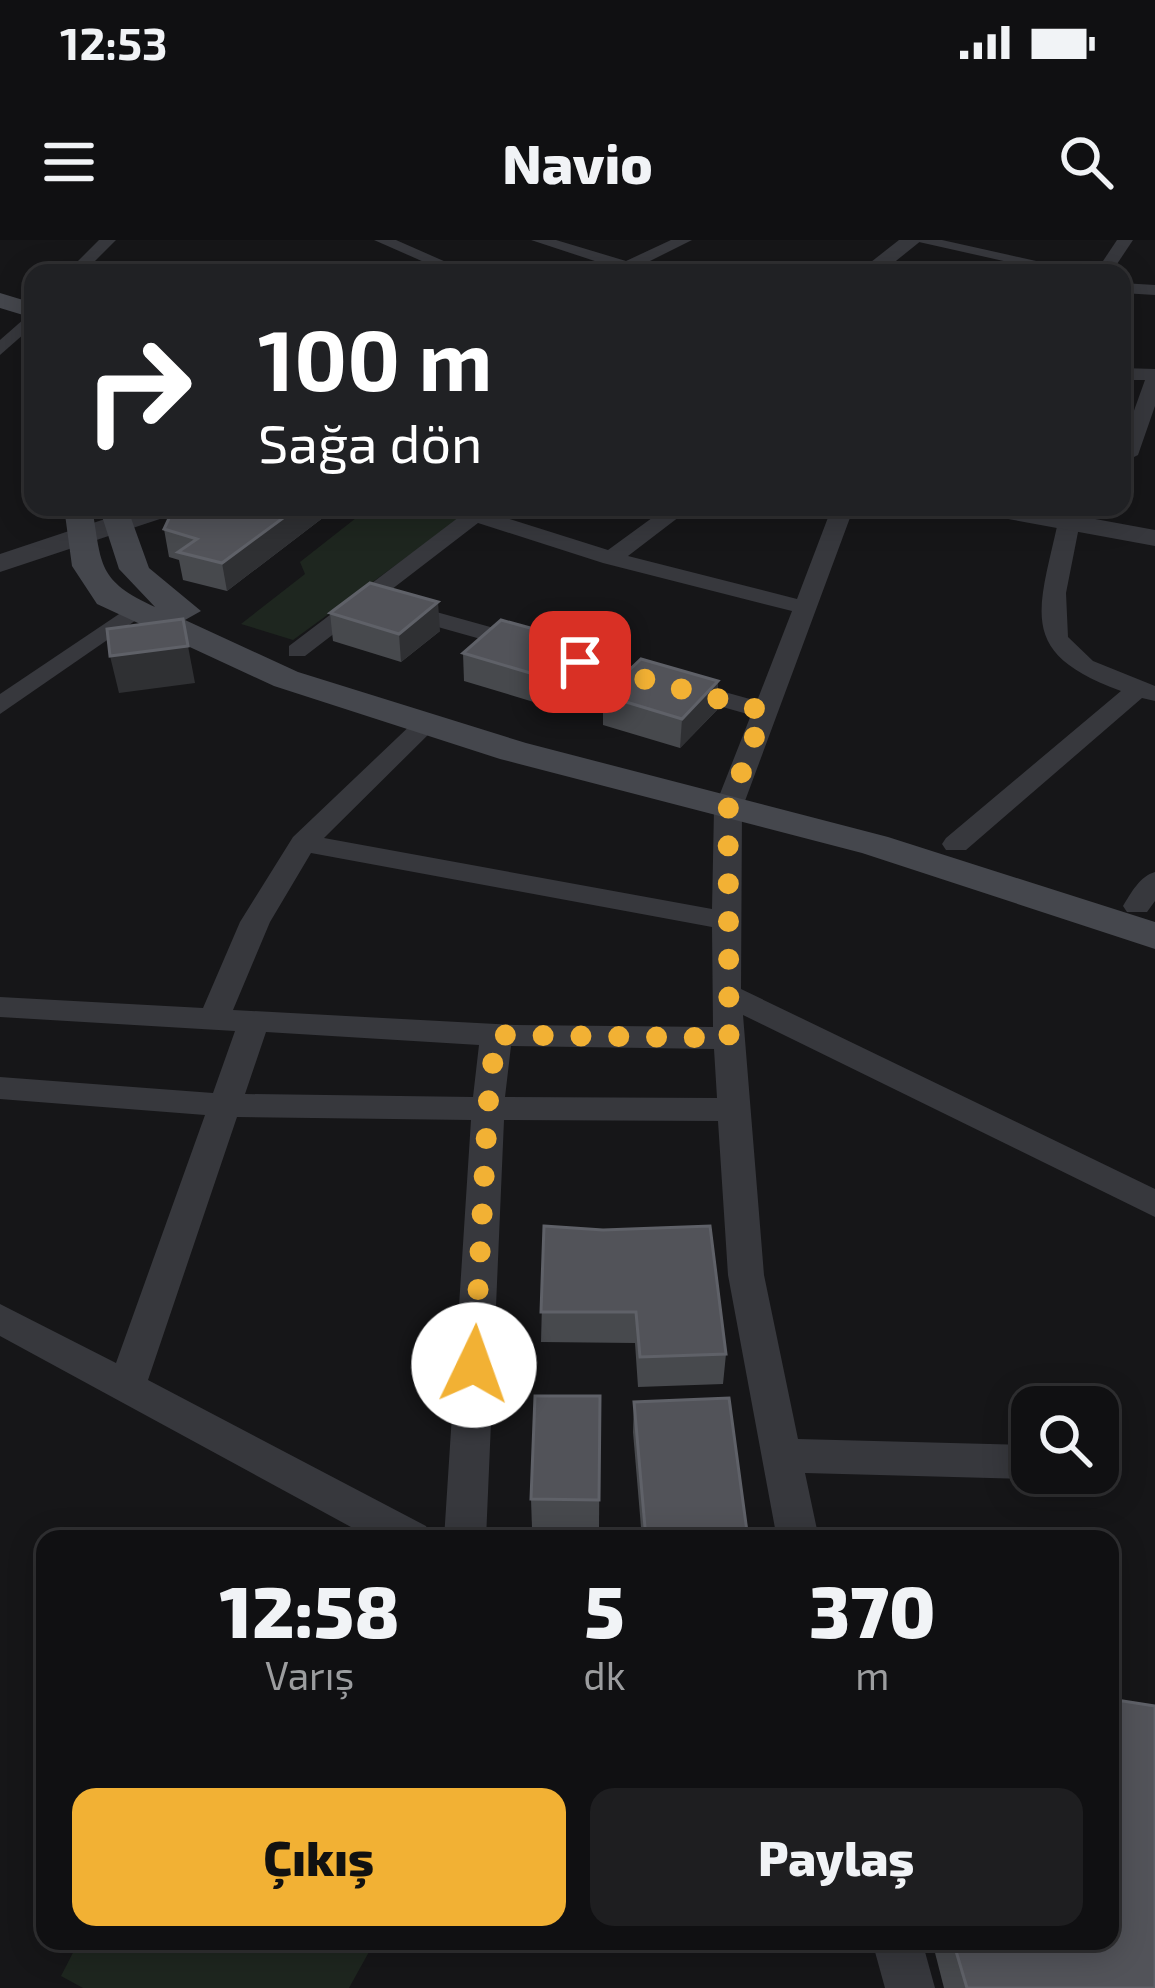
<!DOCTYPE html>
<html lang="tr">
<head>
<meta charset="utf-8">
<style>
  body { margin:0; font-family:"Exo 2",sans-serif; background:#1e1e20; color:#f1f3f6; height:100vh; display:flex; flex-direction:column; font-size:45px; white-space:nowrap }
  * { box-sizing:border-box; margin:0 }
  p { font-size:39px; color:#9c9d9f }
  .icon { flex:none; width:66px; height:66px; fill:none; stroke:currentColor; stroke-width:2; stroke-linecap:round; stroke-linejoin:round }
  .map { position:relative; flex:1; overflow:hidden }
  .drawer { position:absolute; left:36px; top:1290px; width:1083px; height:420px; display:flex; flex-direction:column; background:#101012; border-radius:24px; box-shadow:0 6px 30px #0003,0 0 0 3px #303032 }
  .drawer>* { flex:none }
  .banner { position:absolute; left:24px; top:24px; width:1107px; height:252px; border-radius:24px; box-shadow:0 6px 30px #0003,0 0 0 3px #303032; background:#202124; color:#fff; overflow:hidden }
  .fabs { position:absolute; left:1011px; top:1146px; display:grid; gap:24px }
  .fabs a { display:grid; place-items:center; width:108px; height:108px; border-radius:24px; background:#101012; box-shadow:0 6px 30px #0003,0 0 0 3px #303032; font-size:60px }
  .pin { position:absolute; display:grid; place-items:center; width:102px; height:102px; color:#fff; margin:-51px; border-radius:24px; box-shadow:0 6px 18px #0006 }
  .me { position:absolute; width:132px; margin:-66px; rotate:3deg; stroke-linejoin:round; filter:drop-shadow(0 0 9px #0008) }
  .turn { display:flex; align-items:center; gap:42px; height:252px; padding:0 36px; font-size:54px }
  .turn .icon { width:156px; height:156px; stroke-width:2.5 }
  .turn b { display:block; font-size:84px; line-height:102px }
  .eta { display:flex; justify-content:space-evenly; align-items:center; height:204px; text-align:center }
  .eta b { font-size:72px; font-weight:800; line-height:84px }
  .primary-button { display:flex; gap:24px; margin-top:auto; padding:24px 36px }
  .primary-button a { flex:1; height:138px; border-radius:24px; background:#f2b134; color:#111; font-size:48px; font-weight:800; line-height:138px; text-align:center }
  .primary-button a+a { background:#1e1e20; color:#f1f3f6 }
  .status { display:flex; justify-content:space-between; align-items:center; height:84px; padding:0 60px; background:#101012; direction:ltr }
  .status svg { height:33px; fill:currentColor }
  header { display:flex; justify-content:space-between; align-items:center; height:156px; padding:0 36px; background:#101012; font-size:54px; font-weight:800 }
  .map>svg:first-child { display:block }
  .green { fill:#1e261f }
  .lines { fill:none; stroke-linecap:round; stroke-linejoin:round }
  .minor { fill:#37383d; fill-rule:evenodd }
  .tertiary { fill:#37383d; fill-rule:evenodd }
  .secondary { fill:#45474d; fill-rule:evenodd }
  .wall { fill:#47494d }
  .shaded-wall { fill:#2f3033 }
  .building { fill:#525359; stroke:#5f6168; stroke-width:3 }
  .route { stroke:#f2b134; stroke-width:21; stroke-dasharray:0 37.8 }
</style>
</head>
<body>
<div class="status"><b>12:53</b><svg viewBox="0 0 49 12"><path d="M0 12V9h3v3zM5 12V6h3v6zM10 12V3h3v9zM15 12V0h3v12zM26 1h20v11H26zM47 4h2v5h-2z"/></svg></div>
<header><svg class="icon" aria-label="menu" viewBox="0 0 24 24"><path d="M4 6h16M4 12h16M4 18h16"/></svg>Navio<svg class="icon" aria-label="search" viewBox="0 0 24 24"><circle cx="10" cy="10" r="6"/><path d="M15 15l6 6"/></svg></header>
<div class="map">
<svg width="1155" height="1748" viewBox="0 0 1155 1748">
  <rect width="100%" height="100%" fill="#161618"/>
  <!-- green -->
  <g class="green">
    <polygon points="370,267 432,267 463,276 293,400 241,384 305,334 300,322"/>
    <polygon points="79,1701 375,1701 349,1748 83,1748 61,1736"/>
  </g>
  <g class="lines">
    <!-- minor -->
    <g class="minor">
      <polygon points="99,0 116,0 83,33 66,33"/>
      <polygon points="374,0 396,0 471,33 449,33"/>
      <polygon points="531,0 556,0 626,21 671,0 692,0 626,33 605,33 613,27"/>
      <polygon points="910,0 942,0 1090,33 1057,33"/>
      <polygon points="1117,0 1133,0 1111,33 1095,33"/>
      <polygon points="1122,43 1155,45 1155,55 1122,53"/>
      <polygon points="33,71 33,86 0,115 0,100"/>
      <polygon points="1122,128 1155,129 1155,166 1138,215 1122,223 1122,204 1145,140 1122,140"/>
      <path d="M438 267H471L608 310 667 267H692L628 316 797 359 832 267H854L742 569 741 749 1155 949V977L743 775 764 1035 798 1199 1032 1205V1233L1046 1234 1032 1239 805 1233 819 1299H777L728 1035 718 881 504 880 486 1299H444L471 880 237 877 148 1140 426 1286 432 1299H373L0 1096V1064L116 1123 205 875 0 859V837L213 853 235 791 0 777V757L203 768 240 682 293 597 417 479 426 476 439 484 324 598 712 669 714 569 751 475 388 373 384 368 396 361 404 363 757 461 792 371 603 323 478 283 305 416H289V406L459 277ZM311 613 712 687 713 787 515 785 233 770 270 682ZM266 792 479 805 473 857 245 854ZM511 806 714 809 717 858 505 857Z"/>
      <path d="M1069 276 1080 282 1066 353 1068 397 1093 421 1155 446V461L1142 458 966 610H946L942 604 946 598 1121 451C1017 413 1038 373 1058 282Z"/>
      <polygon points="134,364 146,371 142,376 0,474 0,454"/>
      <path d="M1155 632V661L1147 672H1127L1123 666C1131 653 1140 636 1155 632Z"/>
      <polygon points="872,1701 922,1701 935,1748 885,1748"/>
    </g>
    <!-- tertiary -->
    <g class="tertiary">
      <polygon points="899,0 922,0 881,33 857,33"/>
      <polygon points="141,267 181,267 178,273 0,332 0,314"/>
      <polygon points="973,267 1030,267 1155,290 1155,306 986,275"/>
    </g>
    <!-- secondary -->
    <g class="secondary">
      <polygon points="0,53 33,63 33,78 0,68"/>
      <path d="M64 267H92C102 326 97 340 155 367L119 329 99 267H127L149 328 201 371 185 380 298 432 526 503 888 597 1155 682V709L862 613 500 519 274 446 97 364 72 326Z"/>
    </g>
  </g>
  <!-- wall -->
  <g class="wall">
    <polygon points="182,267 337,267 227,351 183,340 179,320 169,317 164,289"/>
    <polygon points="330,373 440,391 401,422 333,401"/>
    <polygon points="463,413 574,429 537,463 464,441"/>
    <polygon points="718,441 717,470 680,508 603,485 603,455"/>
    <polygon points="544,986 726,1114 723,1144 638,1147 635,1103 541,1102"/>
    <polygon points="600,1156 599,1289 532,1288 531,1259"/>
    <polygon points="634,1162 748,1299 642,1299 633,1192"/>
    <polygon points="932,1701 1110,1701 1155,1748 944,1748"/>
  </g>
  <!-- shaded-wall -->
  <g class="shaded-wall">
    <polygon points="298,267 337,267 227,351 222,323"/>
    <polygon points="438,362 440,391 401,422 399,394"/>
    <polygon points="574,400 574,429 537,463 537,435"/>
    <polygon points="188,406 195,443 119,453 110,416"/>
    <polygon points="718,441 717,470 680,508 682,479"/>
  </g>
  <!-- building -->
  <g class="building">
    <polygon points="182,267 298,267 222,323 178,312 197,299 164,289 171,274"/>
    <polygon points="370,343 438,362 399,394 330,373"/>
    <polygon points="183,379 188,406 110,416 107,389"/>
    <polygon points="501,380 574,400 537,435 463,413"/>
    <polygon points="641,419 718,441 682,479 603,455"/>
    <polygon points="544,986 603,990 710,986 726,1114 640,1117 636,1072 541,1072"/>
    <polygon points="535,1156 600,1156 599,1260 531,1259"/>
    <polygon points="729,1158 748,1299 646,1299 634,1162"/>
    <polygon points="1110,1459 1155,1466 1155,1748 967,1748 953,1701 1110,1701"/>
  </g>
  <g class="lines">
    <!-- route -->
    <polyline class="route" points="474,1125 488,865 496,795 729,798 728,569 764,471 580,422"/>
  </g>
</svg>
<div class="fabs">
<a><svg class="icon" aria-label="search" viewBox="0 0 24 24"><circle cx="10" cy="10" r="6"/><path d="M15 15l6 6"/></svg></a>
</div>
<div class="pin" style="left:580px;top:422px;background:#d93025"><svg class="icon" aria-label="arrive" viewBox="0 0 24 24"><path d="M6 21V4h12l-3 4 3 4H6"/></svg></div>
<svg class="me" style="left:474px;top:1125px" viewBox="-20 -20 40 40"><circle r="19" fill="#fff"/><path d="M0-13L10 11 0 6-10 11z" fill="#f2b134"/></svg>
<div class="banner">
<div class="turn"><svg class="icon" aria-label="right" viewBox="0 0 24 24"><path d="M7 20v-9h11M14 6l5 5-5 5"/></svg><div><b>100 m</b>Sağa dön</div></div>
</div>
<section class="drawer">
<div class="eta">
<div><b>12:58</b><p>Varış</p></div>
<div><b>5</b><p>dk</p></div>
<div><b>370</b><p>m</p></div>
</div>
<div class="primary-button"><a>Çıkış</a><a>Paylaş</a></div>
</section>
</div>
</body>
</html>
